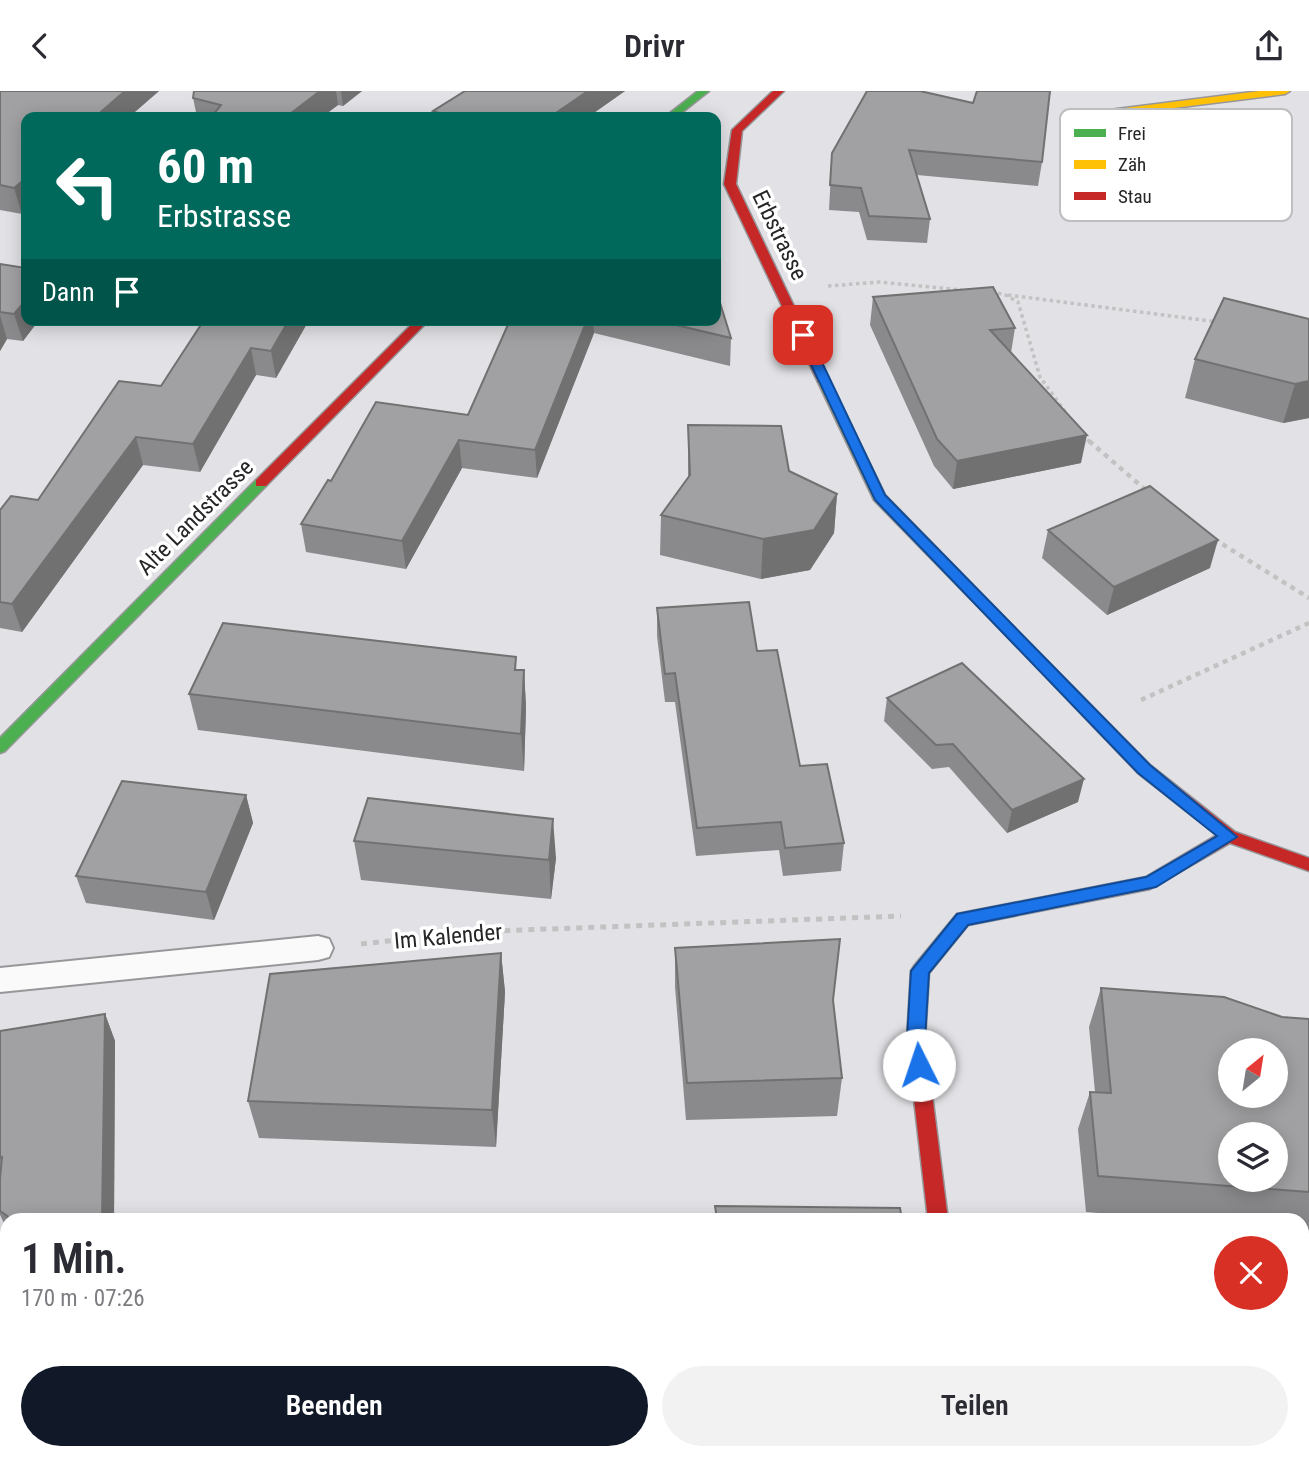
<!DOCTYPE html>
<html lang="de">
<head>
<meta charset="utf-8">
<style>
  body { margin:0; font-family:"Roboto Condensed",sans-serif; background:#f2f2f3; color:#2b2b33; height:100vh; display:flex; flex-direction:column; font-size:26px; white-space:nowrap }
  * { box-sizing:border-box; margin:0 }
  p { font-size:23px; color:#7c7c81 }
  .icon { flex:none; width:38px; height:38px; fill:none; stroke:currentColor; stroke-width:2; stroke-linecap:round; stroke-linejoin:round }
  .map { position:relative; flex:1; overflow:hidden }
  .drawer { position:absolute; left:0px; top:1122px; width:1309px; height:247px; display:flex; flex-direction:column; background:#fff; border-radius:21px 21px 0 0; box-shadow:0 4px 18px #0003 }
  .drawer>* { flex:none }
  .guide { position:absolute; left:21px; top:21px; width:700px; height:214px; border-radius:14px; box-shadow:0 4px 18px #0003; background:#00695c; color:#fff; overflow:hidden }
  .needle { width:46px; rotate:30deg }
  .fabs { position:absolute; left:1218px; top:947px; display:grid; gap:14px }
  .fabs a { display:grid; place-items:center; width:70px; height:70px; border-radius:50%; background:#fff; box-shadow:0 4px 18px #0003; font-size:35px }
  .pin { position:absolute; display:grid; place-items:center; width:60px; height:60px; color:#fff; margin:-30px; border-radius:14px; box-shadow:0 4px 10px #0006 }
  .me { position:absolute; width:77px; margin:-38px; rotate:356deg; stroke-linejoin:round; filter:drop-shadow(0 0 5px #0008) }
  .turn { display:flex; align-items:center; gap:24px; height:147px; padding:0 21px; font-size:32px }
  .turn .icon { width:91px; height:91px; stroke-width:2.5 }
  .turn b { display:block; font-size:49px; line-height:60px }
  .then { display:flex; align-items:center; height:66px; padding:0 21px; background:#0003; gap:14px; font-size:26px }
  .round { display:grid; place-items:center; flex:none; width:74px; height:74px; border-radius:37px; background:#f2f2f3 }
  .headline { display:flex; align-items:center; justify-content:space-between; height:119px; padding:0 21px }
  h1 { font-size:42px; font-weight:600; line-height:52px }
  .cta { display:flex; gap:14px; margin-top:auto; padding:14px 21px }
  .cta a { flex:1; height:80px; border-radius:42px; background:#111827; color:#fff; font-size:28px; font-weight:600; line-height:80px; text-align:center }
  .cta a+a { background:#f2f2f3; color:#2b2b33 }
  header { display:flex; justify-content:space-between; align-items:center; height:91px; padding:0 21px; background:#fff; font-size:32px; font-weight:600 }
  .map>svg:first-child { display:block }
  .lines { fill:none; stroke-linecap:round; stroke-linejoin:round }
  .lane-casing { stroke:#97979a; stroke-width:4 }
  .street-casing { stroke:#97979a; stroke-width:4 }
  .fast-casing { stroke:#97979a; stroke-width:3 }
  .slow-casing { stroke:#97979a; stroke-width:3 }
  .jam-casing { stroke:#97979a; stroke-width:3 }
  .path-far2 { stroke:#c2c2c2; stroke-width:3.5; stroke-dasharray:3.5 3.5; stroke-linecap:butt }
  .path-far1 { stroke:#c2c2c2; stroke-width:4.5; stroke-dasharray:5 5; stroke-linecap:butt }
  .path { stroke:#c2c2c2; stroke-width:5; stroke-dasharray:6 6; stroke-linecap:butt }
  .lane { fill:#fbfafb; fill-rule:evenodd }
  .street { fill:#fbfafb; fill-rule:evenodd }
  .fast { fill:#4caf50; fill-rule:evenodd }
  .slow { fill:#ffc107; fill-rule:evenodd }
  .jam { fill:#c62828; fill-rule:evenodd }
  .wall { fill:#8a8a8c }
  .shaded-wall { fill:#717172 }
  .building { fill:#a1a1a3; stroke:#717172; stroke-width:2; fill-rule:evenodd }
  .route { fill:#1a73e8; stroke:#114b97; stroke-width:2 }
  .labels { text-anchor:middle; stroke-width:7; stroke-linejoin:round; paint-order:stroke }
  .street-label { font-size:23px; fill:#262628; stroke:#fff }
  .key { fill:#fff; stroke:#bebebe; stroke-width:2 }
  .key-label { font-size:19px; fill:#262628 }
</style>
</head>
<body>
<header><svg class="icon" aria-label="back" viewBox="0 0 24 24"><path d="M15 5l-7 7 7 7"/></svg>Drivr<svg class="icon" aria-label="share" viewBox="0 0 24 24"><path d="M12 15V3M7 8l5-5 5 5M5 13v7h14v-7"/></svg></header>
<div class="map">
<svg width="1309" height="1367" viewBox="0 0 1309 1367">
  <rect width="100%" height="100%" fill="#e2e1e5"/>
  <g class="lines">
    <defs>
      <polygon id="lane" points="318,845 329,848 333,857 329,866 318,869 0,901 0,877"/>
      <g id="street">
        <polygon points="0,1212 7,1215 7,1263 0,1260"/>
        <polygon points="55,1362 107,1362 108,1367 56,1367"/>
        <polygon points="942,1362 994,1362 995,1367 943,1367"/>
      </g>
      <g id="fast">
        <polygon points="698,0 709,0 676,26 665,26"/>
        <polygon points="261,388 268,392 266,395 5,660 0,662 0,647 256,389"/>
      </g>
      <g id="slow">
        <polygon points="1260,0 1290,0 1285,3 1101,26 1096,23 1101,20"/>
        <polygon points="824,287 830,291 885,404 1013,535 1015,538 1013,541 1003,541 874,409 818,291"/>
      </g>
      <g id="jam">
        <polygon points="773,0 784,0 742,40 736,93 830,291 824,295 818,291 724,93 732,39"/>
        <polygon points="416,229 429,229 266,395 256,395 256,389"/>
        <polygon points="1008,533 1013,535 1150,674 1235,741 1309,767 1309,780 1230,752 1150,798 968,834 929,882 925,948 948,1129 928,1129 907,948 911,880 914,875 957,823 1146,786 1217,744 1138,682 1003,541 1001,538"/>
      </g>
    </defs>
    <!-- lane casing -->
    <use href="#lane" class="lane-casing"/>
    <!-- street casing -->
    <use href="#street" class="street-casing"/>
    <!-- fast casing -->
    <use href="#fast" class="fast-casing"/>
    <!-- slow casing -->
    <use href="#slow" class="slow-casing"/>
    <!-- jam casing -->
    <use href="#jam" class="jam-casing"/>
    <!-- path-far2 -->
    <g class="path-far2">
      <polyline points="828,195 879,191 962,199"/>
      <polyline points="991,202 1004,203 1018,211 1040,286 1069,326"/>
      <polyline points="1008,204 1218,231"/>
      <polyline points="1082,344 1091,352"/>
    </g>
    <!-- path-far1 -->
    <g class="path-far1">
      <polyline points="1089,350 1147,400"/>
      <polyline points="1214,448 1309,507"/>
      <polyline points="1141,609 1309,532"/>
    </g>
    <!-- path -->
    <polyline class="path" points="361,853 468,841 901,825"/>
    <!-- lane -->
    <use href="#lane" class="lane"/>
    <!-- street -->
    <use href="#street" class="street"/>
    <!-- fast -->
    <use href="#fast" class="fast"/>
    <!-- slow -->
    <use href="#slow" class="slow"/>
    <!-- jam -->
    <use href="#jam" class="jam"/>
  </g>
  <!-- wall -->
  <g class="wall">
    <polygon points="0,0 159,0 129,26 26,26 26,119 22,123 0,119"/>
    <polygon points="194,0 362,0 343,15 338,14 322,26 197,26 193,7"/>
    <polygon points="625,0 588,26 434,26 433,20"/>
    <polygon points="867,0 1042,71 1038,95 917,84 930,128 927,152 867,149 859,121 829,119 832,62"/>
    <polygon points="0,173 26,229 39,229 23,250 7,248 0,260"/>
    <polygon points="873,206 1015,237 1011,262 1081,372 953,398 934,375 870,234"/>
    <polygon points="1309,228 1309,327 1283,332 1185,307 1195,268"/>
    <polygon points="204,229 309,229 276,287 256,284 200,381 143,374 22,541 0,537 0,419 38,409 161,295"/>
    <polygon points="510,229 716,229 731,247 730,275 594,242 537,387 462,377 406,478 306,461 301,433 331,390 468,324"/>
    <polygon points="688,334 837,403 834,442 810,479 761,488 660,464 661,424 688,387"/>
    <polygon points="1048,439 1210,477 1107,524 1042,467"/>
    <polygon points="657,517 757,560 800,675 844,752 841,780 783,785 779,759 696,765 675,611 665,611 657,545"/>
    <polygon points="517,579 524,579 526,616 524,680 198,639 189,603"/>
    <polygon points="887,607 1078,711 1007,742 949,676 932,678 884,630"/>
    <polygon points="246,704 253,732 214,829 86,812 76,785"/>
    <polygon points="354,750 556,767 551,808 361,789"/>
    <polygon points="675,857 833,910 842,987 837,1025 686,1029 675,896"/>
    <polygon points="501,862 505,901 496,1056 259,1047 248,1010"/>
    <polygon points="1101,897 1282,926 1309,928 1309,1139 1302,1138 1302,1129 1184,1129 1086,1121 1078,1038 1090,1001 1095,1001 1089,936"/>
    <polygon points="105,923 115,950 114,1129 7,1129 7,1138 0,1124 0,940"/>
    <polygon points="129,1362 293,1362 293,1367 132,1367"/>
    <polygon points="787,1362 934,1362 934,1367 789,1367"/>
    <polygon points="1212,1362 1302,1362 1309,1367 1213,1367"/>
  </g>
  <!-- shaded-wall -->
  <g class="shaded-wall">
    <polygon points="125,0 159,0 129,26 95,26"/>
    <polygon points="320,0 336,0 338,14 322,26 286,26"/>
    <polygon points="341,0 362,0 343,15"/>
    <polygon points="588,0 625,0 588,26 550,26"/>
    <polygon points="26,87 26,119 22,123 14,97"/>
    <polygon points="26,209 26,229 39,229 23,250 14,223"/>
    <polygon points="0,224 7,248 0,260"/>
    <polygon points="289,229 309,229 276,287 271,260"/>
    <polygon points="587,229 593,229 594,242 537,387 535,359"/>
    <polygon points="251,257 256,284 200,381 193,353"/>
    <polygon points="1309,290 1309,327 1283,332 1295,293"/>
    <polygon points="1087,344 1081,372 953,398 957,370"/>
    <polygon points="136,346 143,374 22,541 12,513"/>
    <polygon points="459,349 462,377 406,478 402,450"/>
    <polygon points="837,403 834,442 810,479 761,488 763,448"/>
    <polygon points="1218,449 1210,477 1107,524 1114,496"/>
    <polygon points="524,579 526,616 524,680 521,643"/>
    <polygon points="1084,688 1078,711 1007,742 1012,719"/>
    <polygon points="246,704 253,732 214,829 206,801"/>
    <polygon points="553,728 556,767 551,808 549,769"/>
    <polygon points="501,862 505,901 496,1056 492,1019"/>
    <polygon points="105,923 115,950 114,1129 102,1129"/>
    <rect x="283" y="1362" width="10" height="5"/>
  </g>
  <!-- building -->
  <g class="building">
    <polygon points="0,0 125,0 95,26 26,26 26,87 14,97 0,94"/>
    <polygon points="194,0 320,0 286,26 211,26 221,14 193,7"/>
    <polygon points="465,0 588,0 550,26 451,26 433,20"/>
    <polygon points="867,0 920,0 973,12 977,0 1050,0 1042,71 909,59 930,128 869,125 861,97 830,94 832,62"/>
    <polygon points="0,173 26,177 26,209 14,223 0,221"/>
    <polygon points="993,196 1015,237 990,239 1087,344 957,370 937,348 873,206"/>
    <polygon points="716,199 731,247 655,229 716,229"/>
    <polygon points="1224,207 1309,228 1309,290 1295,293 1195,268"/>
    <polygon points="204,229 289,229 271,260 251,257 193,353 136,346 12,513 0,511 0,419 11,405 38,409 119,290 161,295"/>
    <polygon points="510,229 587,229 535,359 459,349 402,450 301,433 328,389 331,390 376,311 468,324"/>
    <polygon points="688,334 781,335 789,380 837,403 814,439 763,448 661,424 690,384"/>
    <polygon points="1150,395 1218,449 1114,496 1048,439"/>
    <polygon points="749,511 757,560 777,559 800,675 827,673 844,752 785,757 781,731 697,737 675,582 665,583 657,517"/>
    <polygon points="223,532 516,566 515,579 524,579 521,643 189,603"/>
    <polygon points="962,572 1084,688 1012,719 953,653 936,654 887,607"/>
    <polygon points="122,690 246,704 206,801 76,785"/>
    <polygon points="368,707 553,728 549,769 354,750"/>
    <polygon points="840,848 833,909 842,987 687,992 675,857"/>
    <polygon points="501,862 492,1019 248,1010 270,883"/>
    <path d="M1101 897 1224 906 1282 926 1309 928V1101L1098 1085 1090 1001 1111 1002ZM1230 959H1276V1004H1230ZM1230 1043H1276V1088H1230Z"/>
    <polygon points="105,923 102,1129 13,1129 0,1120 0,1088 2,1066 0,1067 0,940"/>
    <polygon points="715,1115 900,1117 902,1129 717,1129"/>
    <polygon points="1302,1236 1309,1236 1309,1367 1230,1367 1229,1362 1302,1362"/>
    <polygon points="167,1362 283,1362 283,1367 166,1367"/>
    <polygon points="799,1362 934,1362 935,1366 801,1367"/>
  </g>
  <!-- route -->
  <polygon class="route" points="799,242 809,244 885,404 1150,674 1237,746 1156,796 968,834 929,882 925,948 928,974 919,982 910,974 907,948 911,880 957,823 1146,786 1217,745 1138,682 875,409 797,244"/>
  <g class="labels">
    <!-- street labels -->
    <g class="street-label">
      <text transform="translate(780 144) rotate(64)" y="8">Erbstrasse</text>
      <text transform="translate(195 426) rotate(-45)" y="8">Alte Landstrasse</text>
      <text transform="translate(448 845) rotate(-5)" y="8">Im Kalender</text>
    </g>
  </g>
  <!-- legend -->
  <rect x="1060" y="18" width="232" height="112" rx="10" class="key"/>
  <rect x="1074" y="38" width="32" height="8" fill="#4caf50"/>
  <rect x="1074" y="69" width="32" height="9" fill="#ffc107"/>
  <rect x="1074" y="101" width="32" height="8" fill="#c62828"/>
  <g class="key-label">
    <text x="1118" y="49">Frei</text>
    <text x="1118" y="80">Zäh</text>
    <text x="1118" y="112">Stau</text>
  </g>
</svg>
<div class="fabs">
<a><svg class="needle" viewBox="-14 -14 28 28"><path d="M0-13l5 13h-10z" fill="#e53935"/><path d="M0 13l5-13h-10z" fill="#7c7c81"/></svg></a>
<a><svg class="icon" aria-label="layers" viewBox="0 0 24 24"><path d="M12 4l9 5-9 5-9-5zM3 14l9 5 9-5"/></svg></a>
</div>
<div class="pin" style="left:803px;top:244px;background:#d93025"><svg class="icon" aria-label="arrive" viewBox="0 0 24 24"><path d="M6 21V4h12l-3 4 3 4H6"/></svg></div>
<svg class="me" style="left:919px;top:974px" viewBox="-20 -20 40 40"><circle r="19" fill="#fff"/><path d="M0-13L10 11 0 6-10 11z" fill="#1a73e8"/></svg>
<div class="guide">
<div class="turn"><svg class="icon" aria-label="left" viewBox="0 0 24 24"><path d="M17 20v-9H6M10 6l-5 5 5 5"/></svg><div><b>60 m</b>Erbstrasse</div></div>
<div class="then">Dann<svg class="icon" aria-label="arrive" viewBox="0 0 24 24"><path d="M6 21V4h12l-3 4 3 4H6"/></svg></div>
</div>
<section class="drawer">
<div class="headline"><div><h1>1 Min.</h1><p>170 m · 07:26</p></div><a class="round" style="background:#d93025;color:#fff"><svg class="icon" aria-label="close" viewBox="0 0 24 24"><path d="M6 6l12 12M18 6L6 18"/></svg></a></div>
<div class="cta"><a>Beenden</a><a>Teilen</a></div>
</section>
</div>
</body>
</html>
